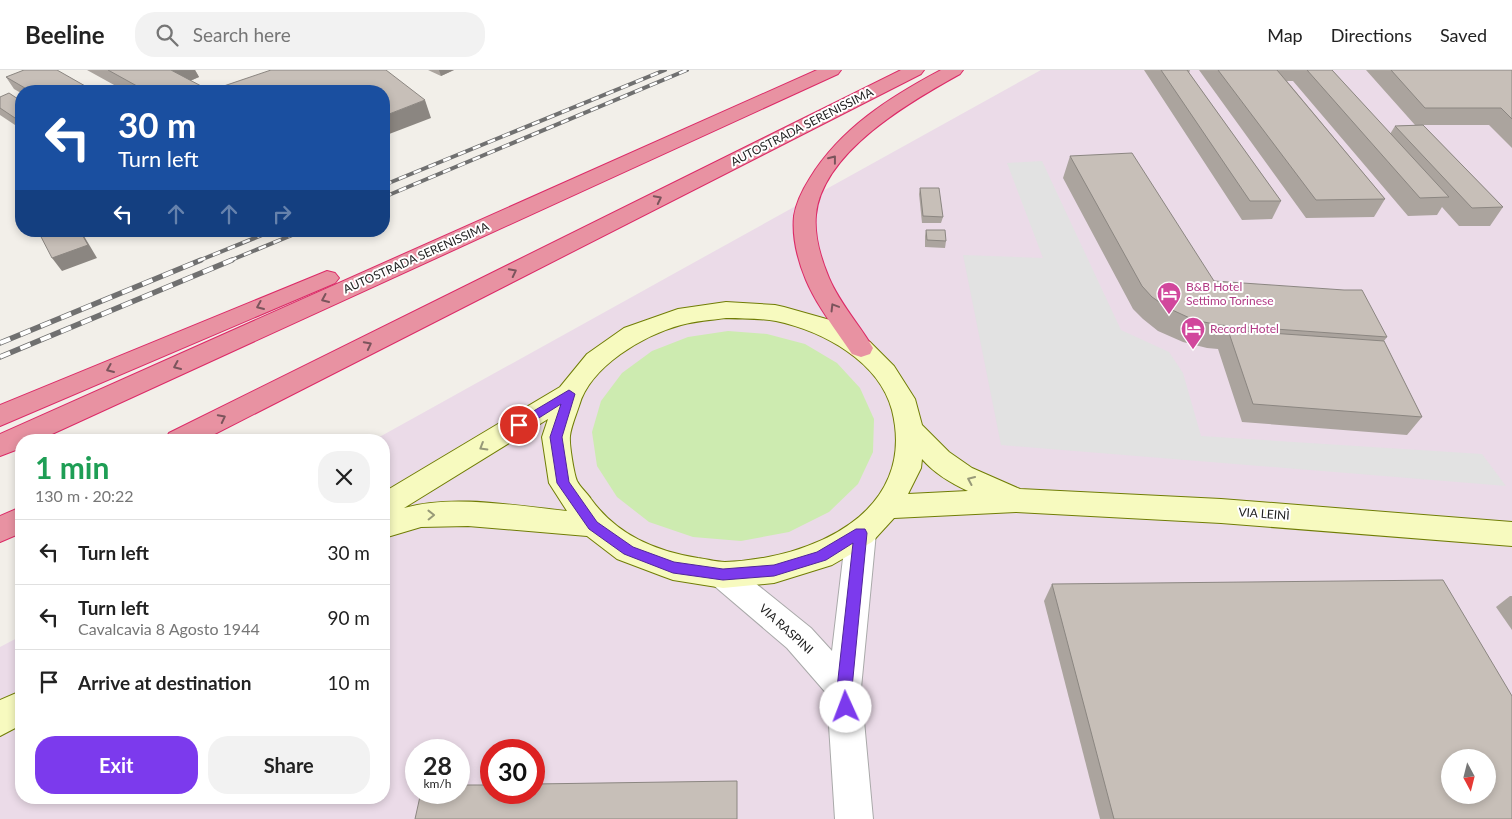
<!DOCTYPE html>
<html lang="en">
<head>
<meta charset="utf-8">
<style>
  body { margin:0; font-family:Lato,sans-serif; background:#f2f2f2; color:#222; height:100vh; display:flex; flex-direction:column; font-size:19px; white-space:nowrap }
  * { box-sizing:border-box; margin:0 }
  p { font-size:16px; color:#767676 }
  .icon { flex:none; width:28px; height:28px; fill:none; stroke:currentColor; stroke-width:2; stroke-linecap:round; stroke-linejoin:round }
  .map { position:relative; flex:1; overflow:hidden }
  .sheet { position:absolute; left:15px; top:364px; width:375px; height:370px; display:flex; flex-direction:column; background:#fff; border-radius:20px; box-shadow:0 2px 8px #0003 }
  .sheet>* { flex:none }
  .top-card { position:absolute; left:15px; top:15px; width:375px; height:152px; border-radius:20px; box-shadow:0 2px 8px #0003; background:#1a4fa0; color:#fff; overflow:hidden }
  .needle { width:32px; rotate:173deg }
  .buttons { position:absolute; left:1441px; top:679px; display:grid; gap:10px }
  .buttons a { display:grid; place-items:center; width:55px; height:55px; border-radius:50%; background:#fff; box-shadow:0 2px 8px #0003; font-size:25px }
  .speed { position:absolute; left:405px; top:669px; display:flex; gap:10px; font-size:25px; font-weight:700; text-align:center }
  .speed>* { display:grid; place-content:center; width:65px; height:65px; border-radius:50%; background:#fff; box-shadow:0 2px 8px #0003; line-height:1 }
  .speed small { font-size:12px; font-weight:400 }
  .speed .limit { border:8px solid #d22; background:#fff; color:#111 }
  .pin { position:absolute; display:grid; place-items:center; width:42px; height:42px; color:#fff; margin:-21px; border:2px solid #fff; border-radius:50%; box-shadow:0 1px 5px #0007 }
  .me { position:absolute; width:55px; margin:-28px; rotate:358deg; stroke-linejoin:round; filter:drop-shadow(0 0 4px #0008) }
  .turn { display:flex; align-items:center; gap:18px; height:105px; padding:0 20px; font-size:22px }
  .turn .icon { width:65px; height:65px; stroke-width:2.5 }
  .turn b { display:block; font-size:35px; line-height:42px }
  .lanes { display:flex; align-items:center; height:48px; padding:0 20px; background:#0003; justify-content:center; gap:25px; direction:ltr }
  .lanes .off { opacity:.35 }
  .round { display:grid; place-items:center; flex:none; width:52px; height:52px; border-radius:20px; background:#f2f2f2 }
  .head { display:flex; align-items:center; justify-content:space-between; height:85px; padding:0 20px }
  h1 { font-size:30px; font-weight:700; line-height:38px; color:#1e9e55 }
  .button { display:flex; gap:10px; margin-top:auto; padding:10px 20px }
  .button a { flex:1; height:58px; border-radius:20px; background:#7c3aed; color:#fff; font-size:20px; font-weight:700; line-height:58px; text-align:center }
  .button a+a { background:#f2f2f2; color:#222 }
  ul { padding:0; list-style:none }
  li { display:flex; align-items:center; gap:15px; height:65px; padding:0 20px; border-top:1px solid #e0e0e0 }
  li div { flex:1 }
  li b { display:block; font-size:19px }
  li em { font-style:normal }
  header { display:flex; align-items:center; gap:30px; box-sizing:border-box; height:70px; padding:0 25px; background:#fff; border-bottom:1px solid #e0e0e0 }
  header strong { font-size:24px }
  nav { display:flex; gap:28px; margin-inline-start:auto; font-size:18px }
  .search { width:350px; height:45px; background:#f2f2f2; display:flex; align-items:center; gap:12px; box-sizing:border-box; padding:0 18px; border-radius:20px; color:#767676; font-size:19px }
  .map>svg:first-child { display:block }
  .industrial { fill:#ebdbe8; fill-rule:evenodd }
  .grass { fill:#cdebb0 }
  .parking { fill:#e2e2e2 }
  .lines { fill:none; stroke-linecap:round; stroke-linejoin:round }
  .minor-casing { stroke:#a9a9a9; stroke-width:2 }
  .secondary-casing { stroke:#707d05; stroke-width:2 }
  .motorway-casing { stroke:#dc2a67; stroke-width:2 }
  .minor { fill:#fff; fill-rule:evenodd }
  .secondary { fill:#f7fabf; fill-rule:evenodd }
  .motorway { fill:#e892a2; fill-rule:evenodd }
  .rail-far1-casing { stroke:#707070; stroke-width:4 }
  .rail-casing { stroke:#707070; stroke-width:5.5 }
  .rail-far1 { stroke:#fff; stroke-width:2.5; stroke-dasharray:8; stroke-linecap:butt }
  .rail { stroke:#fff; stroke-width:4; stroke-dasharray:11; stroke-linecap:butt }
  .wall { fill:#aba49e }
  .shaded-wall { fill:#8b8681 }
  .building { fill:#c7bfb8; stroke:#8b8681; fill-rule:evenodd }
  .oneway { stroke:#7b545c }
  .oneway2 { stroke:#979978 }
  .route { fill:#7c3aed; stroke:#51269a }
  .labels { text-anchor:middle; stroke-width:4; stroke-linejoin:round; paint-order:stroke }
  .street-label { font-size:12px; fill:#222; stroke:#fff }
  .hotel-label { font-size:12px; fill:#b23c85; stroke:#fff; text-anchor:start }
</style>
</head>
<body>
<header>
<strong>Beeline</strong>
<div class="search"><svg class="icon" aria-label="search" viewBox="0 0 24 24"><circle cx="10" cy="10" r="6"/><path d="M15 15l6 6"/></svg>Search here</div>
<nav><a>Map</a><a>Directions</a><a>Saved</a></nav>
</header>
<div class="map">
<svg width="1512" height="749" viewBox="0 0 1512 749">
  <rect width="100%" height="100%" fill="#f2efe9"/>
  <!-- industrial -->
  <path class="industrial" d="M1041 0H1512V749H0V577L21 566V728H384V370H374ZM416 680H459V722H416ZM491 680H534V722H491ZM1450 688H1488V725H1450Z"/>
  <!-- grass -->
  <polygon class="grass" points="728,261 767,264 805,274 837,293 860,318 874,349 873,382 858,414 829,442 789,462 741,471 693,467 649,452 617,427 597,396 592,362 601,331 622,303 652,281 688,267"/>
  <!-- parking -->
  <polygon class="parking" points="1042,91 1121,260 1169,282 1183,303 1201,366 1482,384 1506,416 1001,375 963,185 1043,188 1007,93"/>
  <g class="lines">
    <defs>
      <polygon id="minor" points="861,451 872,454 876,463 861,618 873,749 835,749 827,624 787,578 712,514 708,505 712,496 723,492 734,496 811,558 832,581 846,463 850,454"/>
      <g id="secondary">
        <path d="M726 232 775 235 784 237 830 250 870 272 894 296 915 329 922 355 949 382 972 398 1020 419 1221 429 1512 452V476L1221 453 1016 442 894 448 872 472 832 495 774 513 723 518 673 510 662 506 617 489 587 466 468 456 421 457 384 468V422L560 317 587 284 624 258 678 239ZM726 248C742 249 760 248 776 251 823 261 879 291 892 340 918 444 810 489 725 492 716 492 707 489 698 488 655 481 617 465 591 429 587 423 580 417 577 411 574 404 569 374 570 366 571 357 576 345 579 336 590 296 644 265 681 255 695 251 711 250 726 248ZM548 349 542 367 549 413 567 441C516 436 453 424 404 438ZM922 389C935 404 951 413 968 421L908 424 921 398Z"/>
        <polygon points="21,621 21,655 0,666 0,630"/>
      </g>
      <g id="motorway">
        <polygon points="817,0 841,0 838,4 39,370 21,370 21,378 0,386 0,364"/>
        <polygon points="901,0 924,0 921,4 203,370 165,370 169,363"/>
        <path d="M941 0H963L960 4C911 31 822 82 816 145 814 165 821 189 829 208 840 234 859 254 873 278L870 284 861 287 852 284C836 260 817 236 806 210 798 191 792 167 794 146 796 133 803 119 810 108 841 58 890 27 941 0Z"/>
        <polygon points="327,201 335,203 339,208 335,213 0,356 0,335"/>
        <polygon points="21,437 21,463 0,472 0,446"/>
      </g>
    </defs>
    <!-- minor casing -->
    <use href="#minor" class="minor-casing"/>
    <!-- secondary casing -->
    <use href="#secondary" class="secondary-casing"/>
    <!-- motorway casing -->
    <use href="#motorway" class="motorway-casing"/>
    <!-- minor -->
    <use href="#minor" class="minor"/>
    <!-- secondary -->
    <use href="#secondary" class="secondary"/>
    <!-- motorway -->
    <use href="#motorway" class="motorway"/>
    <defs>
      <g id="rail-far1">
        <polyline points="384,115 665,0"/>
        <polyline points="384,127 687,0"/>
        <polyline points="198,191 272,161"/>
        <polyline points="229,191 302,161"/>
      </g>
      <g id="rail">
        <polyline points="0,273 201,190"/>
        <polyline points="0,287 232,190"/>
      </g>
    </defs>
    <!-- rail-far1 casing -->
    <use href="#rail-far1" class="rail-far1-casing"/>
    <!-- rail casing -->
    <use href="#rail" class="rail-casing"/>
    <!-- rail-far1 -->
    <use href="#rail-far1" class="rail-far1"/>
    <!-- rail -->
    <use href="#rail" class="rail"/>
  </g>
  <!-- wall -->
  <g class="wall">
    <polygon points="87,0 195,0 199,7 190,11 205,21 125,21"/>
    <polygon points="428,0 454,0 441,6"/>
    <polygon points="1144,0 1190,0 1189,3 1281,131 1272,149 1242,150"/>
    <polygon points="1199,0 1332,0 1390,64 1395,56 1415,55 1366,0 1512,0 1512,78 1489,55 1423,55 1503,137 1490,156 1459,156 1442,137 1437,145 1408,146 1293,11 1287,11 1385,129 1374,147 1306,148"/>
    <polygon points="6,7 94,21 21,21 21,23 14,19"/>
    <polygon points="0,27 21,31 21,59 0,45"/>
    <polygon points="1070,86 1214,211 1387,267 1384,271 1422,347 1407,365 1242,352 1218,279 1207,278 1183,272 1158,261 1143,249 1133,239 1063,108"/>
    <polygon points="920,118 943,147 941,153 922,153 919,124"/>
    <polygon points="926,160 946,171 945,178 925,177 925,166"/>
    <polygon points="1052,514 1512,749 1100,749 1044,531"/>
    <polygon points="1510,526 1512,526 1512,560 1496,537"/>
  </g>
  <!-- shaded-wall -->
  <g class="shaded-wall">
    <polygon points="170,0 195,0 199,7 178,16"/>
    <polygon points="439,0 454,0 441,6"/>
    <polygon points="203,17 205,21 191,21"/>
    <polygon points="425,30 431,48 384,66 384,46"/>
    <polygon points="80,161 81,161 97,188 62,201 52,188"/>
    <polygon points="120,161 136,161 123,166"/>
  </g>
  <!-- building -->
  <g class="building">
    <polygon points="24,0 57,0 94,21 30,21 6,7"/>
    <polygon points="108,0 171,0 203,17 191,21 146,21"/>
    <polygon points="271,0 386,0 425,30 384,46 384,21 209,21"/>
    <polygon points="1161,0 1187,0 1281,131 1250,131"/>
    <polygon points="1218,0 1277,0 1385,129 1316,130"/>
    <polygon points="1307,0 1332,0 1449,127 1420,128"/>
    <polygon points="1391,0 1512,0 1512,49 1501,38 1425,38"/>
    <polygon points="9,23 21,31 21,52 0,38 0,27"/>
    <polygon points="1423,55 1503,137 1472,138 1395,56"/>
    <polygon points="1132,83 1214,211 1344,220 1362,220 1387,267 1219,255 1194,250 1168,238 1152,227 1142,216 1070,86"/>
    <polygon points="920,118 939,118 943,147 923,146"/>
    <polygon points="926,160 945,160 946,171 927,170"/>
    <polygon points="38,161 80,161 88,175 52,188"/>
    <polygon points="1228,260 1384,271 1422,347 1253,334"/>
    <path d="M1443 510 1512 626V749H1114L1052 514ZM1450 688H1488V725H1450Z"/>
    <polygon points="737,711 737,749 415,749 421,722 459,722 459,715 491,715 491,722 534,722 534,714"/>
  </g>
  <!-- one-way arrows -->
  <defs><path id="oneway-chevron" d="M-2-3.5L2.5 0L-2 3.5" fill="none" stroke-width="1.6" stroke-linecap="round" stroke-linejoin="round" transform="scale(1.25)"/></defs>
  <g class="oneway">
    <use href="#oneway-chevron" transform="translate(833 89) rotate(-52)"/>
    <use href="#oneway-chevron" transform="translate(658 129) rotate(-27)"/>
    <use href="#oneway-chevron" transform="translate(513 202) rotate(-27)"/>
    <use href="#oneway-chevron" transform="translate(325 229) rotate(156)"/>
    <use href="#oneway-chevron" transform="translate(260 236) rotate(157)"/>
    <use href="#oneway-chevron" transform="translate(834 237) rotate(-121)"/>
    <use href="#oneway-chevron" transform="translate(368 275) rotate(-27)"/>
    <use href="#oneway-chevron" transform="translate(177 296) rotate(156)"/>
    <use href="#oneway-chevron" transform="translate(110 299) rotate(157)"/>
    <use href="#oneway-chevron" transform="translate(222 348) rotate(-27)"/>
  </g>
  <g class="oneway2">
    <use href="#oneway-chevron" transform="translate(483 377) rotate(149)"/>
    <use href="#oneway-chevron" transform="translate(971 410) rotate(-156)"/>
    <use href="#oneway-chevron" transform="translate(431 445) rotate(-1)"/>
  </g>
  <!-- route -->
  <polygon class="route" points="569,320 575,324 562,367 569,412 597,452 633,477 674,492 723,499 774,495 817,482 856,459 865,459 867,463 852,618 853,637 851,641 846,643 841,641 837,618 853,473 826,490 774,506 723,510 673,503 624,484 589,459 557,413 550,367 561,334 523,358 519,359 513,355 515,352"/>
  <!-- icons -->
  <defs>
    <symbol id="hotel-pin" viewBox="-11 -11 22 30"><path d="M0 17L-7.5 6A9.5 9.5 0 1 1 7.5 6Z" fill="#d1479c" stroke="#fff"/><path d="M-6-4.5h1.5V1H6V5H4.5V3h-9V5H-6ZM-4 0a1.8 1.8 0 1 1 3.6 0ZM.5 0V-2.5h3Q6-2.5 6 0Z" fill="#fff"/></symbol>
  </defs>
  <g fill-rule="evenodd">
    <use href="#hotel-pin" x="1155" y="210" width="28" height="38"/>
    <use href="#hotel-pin" x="1179" y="245" width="28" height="38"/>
  </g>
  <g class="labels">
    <!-- street labels -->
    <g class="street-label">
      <text transform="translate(802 57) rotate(-27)" y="4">AUTOSTRADA SERENISSIMA</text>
      <text transform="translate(416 188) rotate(-24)" y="4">AUTOSTRADA SERENISSIMA</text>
      <text transform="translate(1264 444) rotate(4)" y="4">VIA LEINÌ</text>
      <text transform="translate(786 559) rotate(42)" y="4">VIA RASPINI</text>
    </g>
    <!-- hotel labels -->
    <g class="hotel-label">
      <text x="1186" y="221">B&amp;B Hotel<tspan x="1186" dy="14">Settimo Torinese</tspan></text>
      <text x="1210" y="263">Record Hotel</text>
    </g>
  </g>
</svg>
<div class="buttons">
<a><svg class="needle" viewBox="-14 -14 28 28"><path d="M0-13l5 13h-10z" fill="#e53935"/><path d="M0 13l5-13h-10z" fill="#767676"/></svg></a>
</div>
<div class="speed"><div>28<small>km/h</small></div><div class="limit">30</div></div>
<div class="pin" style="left:519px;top:355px;background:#d93025"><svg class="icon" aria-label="arrive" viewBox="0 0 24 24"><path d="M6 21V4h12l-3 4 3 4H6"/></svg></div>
<svg class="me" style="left:846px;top:637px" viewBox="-20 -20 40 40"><circle r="19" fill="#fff"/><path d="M0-13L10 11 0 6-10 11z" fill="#7c3aed"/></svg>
<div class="top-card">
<div class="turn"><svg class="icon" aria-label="left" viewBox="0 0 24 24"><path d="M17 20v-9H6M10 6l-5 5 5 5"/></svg><div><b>30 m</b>Turn left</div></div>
<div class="lanes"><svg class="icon" aria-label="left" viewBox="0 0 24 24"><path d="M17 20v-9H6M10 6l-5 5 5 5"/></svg><svg class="icon off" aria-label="ahead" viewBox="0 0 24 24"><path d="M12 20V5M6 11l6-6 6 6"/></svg><svg class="icon off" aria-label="ahead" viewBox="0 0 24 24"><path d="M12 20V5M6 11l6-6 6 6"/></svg><svg class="icon off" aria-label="right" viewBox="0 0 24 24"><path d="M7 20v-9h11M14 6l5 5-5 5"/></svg></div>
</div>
<section class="sheet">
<div class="head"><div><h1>1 min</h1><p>130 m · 20:22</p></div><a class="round"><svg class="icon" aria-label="close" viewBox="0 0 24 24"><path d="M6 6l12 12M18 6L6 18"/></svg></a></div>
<ul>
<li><svg class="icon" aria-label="left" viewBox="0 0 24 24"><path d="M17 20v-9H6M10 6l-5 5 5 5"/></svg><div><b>Turn left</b></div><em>30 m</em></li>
<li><svg class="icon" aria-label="left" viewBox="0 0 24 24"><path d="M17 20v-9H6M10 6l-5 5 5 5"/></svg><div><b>Turn left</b><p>Cavalcavia 8 Agosto 1944</p></div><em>90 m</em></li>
<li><svg class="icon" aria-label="arrive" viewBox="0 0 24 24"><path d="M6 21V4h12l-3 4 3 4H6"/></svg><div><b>Arrive at destination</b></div><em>10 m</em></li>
</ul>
<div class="button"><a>Exit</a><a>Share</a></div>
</section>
</div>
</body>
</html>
